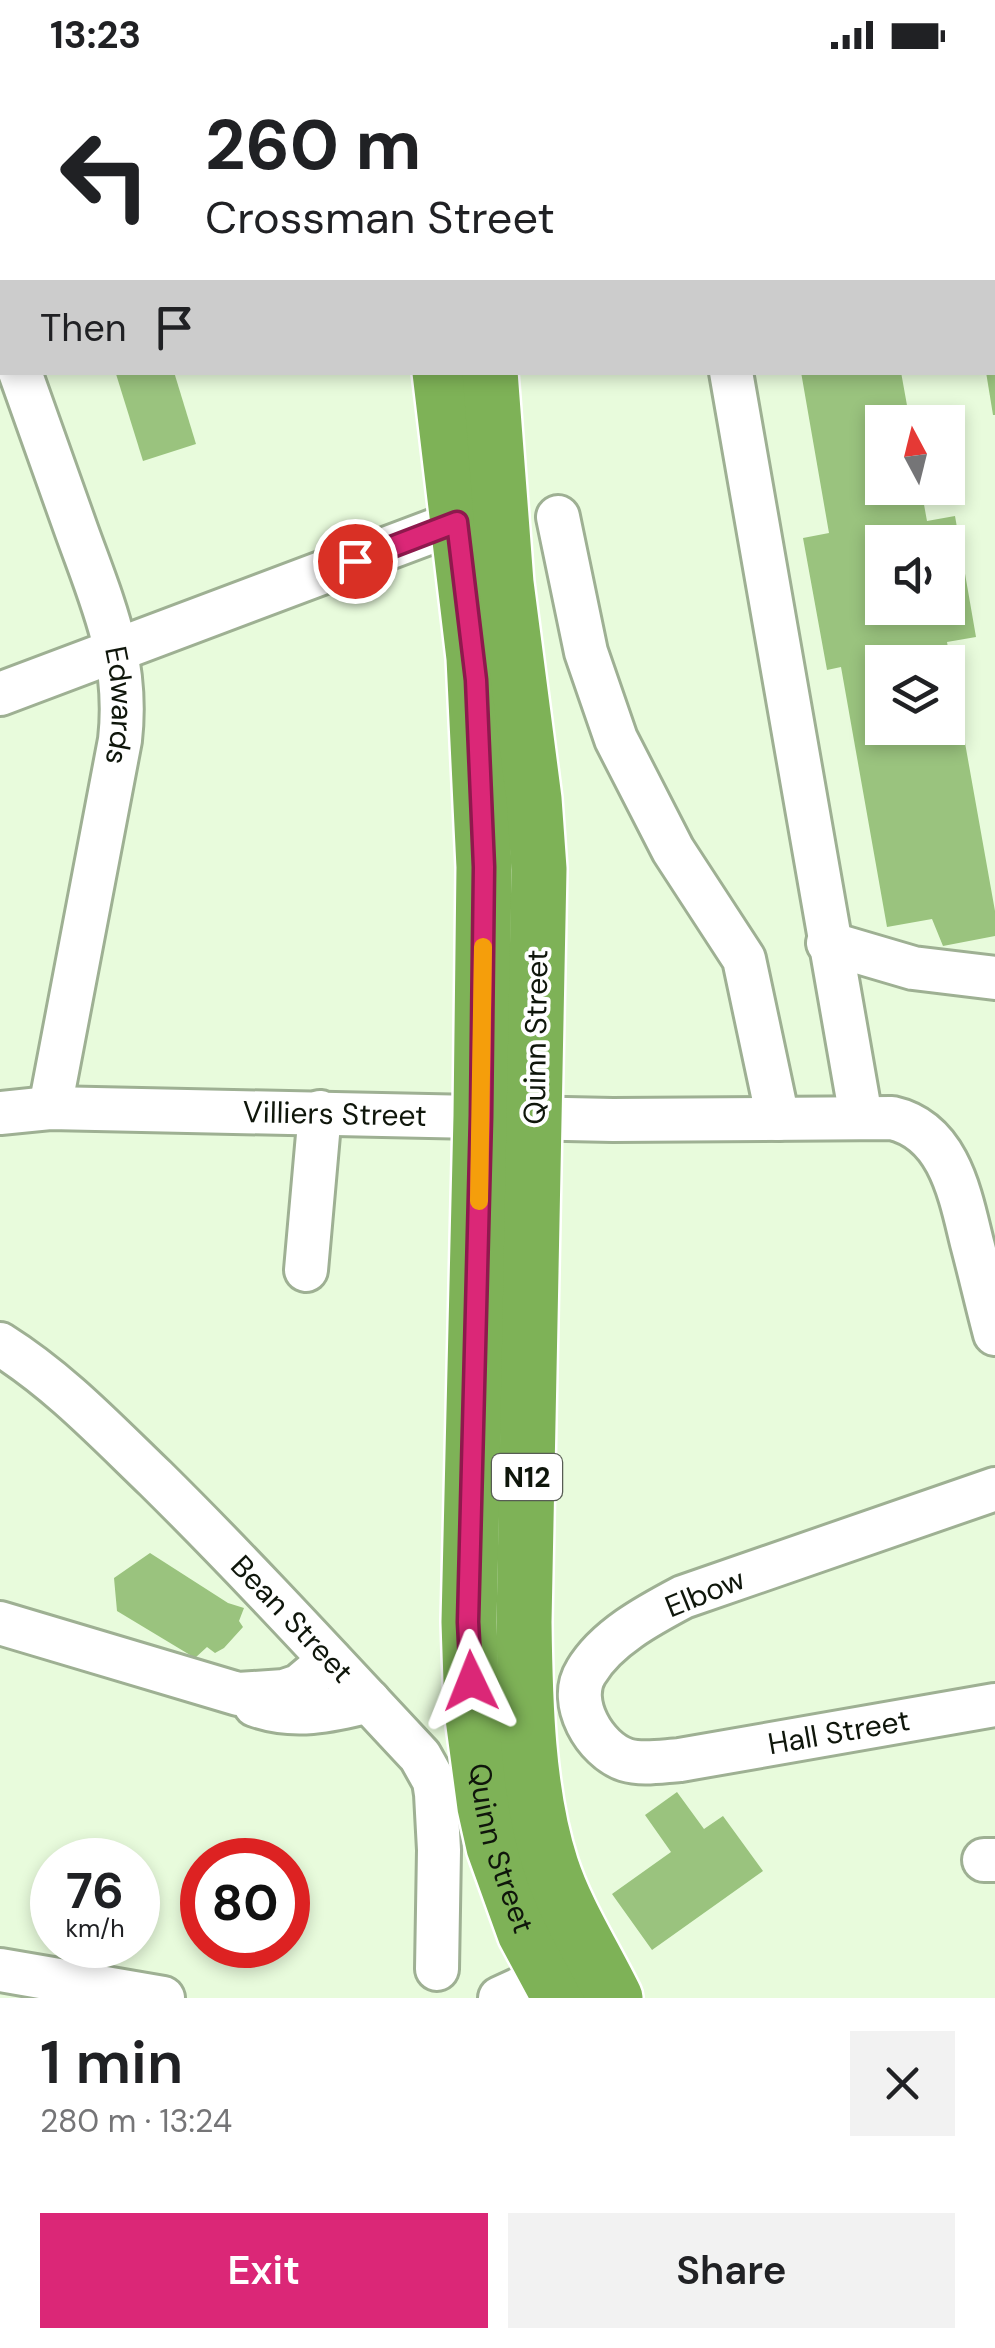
<!DOCTYPE html>
<html lang="en">
<head>
<meta charset="utf-8">
<style>
  body { margin:0; font-family:"DM Sans",sans-serif; background:#f2f2f2; color:#202124; height:100vh; display:flex; flex-direction:column; font-size:38px; white-space:nowrap }
  * { box-sizing:border-box; margin:0 }
  p { font-size:32px; color:#757577 }
  .icon { flex:none; width:55px; height:55px; fill:none; stroke:currentColor; stroke-width:2; stroke-linecap:round; stroke-linejoin:round }
  .map { position:relative; height:1928px; overflow:hidden }
  .side { display:flex; flex-direction:column; background:#fff; flex:1 }
  .side>* { flex:none }
  .hud { position:absolute; left:0px; top:0px; width:995px; height:305px; box-shadow:0 5px 15px #0003; background:#fff; color:#202124; overflow:hidden }
  .needle { width:65px; rotate:353deg }
  .buttons { position:absolute; left:865px; top:335px; display:grid; gap:20px }
  .buttons a { display:grid; place-items:center; width:100px; height:100px; border-radius:0px; background:#fff; box-shadow:0 5px 15px #0003; font-size:50px }
  .speed { position:absolute; left:30px; top:1768px; display:flex; gap:20px; font-size:50px; font-weight:700; text-align:center }
  .speed>* { display:grid; place-content:center; width:130px; height:130px; border-radius:50%; background:#fff; box-shadow:0 5px 15px #0003; line-height:1 }
  .speed small { font-size:25px; font-weight:400 }
  .speed .limit { border:15px solid #d22; background:#fff; color:#111 }
  .pin { position:absolute; display:grid; place-items:center; width:85px; height:85px; color:#fff; margin:-42px; border:5px solid #fff; border-radius:50%; box-shadow:0 2px 10px #0007 }
  .me { position:absolute; width:110px; margin:-55px; rotate:358deg; stroke-linejoin:round; filter:drop-shadow(0 0 8px #0008) }
  .turn { display:flex; align-items:center; gap:35px; height:210px; padding:0 40px; font-size:45px }
  .turn .icon { width:130px; height:130px; stroke-width:2.5 }
  .turn b { display:block; font-size:70px; line-height:85px }
  .then { display:flex; align-items:center; height:95px; padding:0 40px; background:#0003; gap:20px; font-size:38px }
  .round { display:grid; place-items:center; flex:none; width:105px; height:105px; border-radius:0px; background:#f2f2f2 }
  .summary { display:flex; align-items:center; justify-content:space-between; height:170px; padding:0 40px }
  h1 { font-size:60px; font-weight:600; line-height:75px }
  .button { display:flex; gap:20px; margin-top:auto; padding:20px 40px }
  .button a { flex:1; height:115px; border-radius:0px; background:#db2777; color:#fff; font-size:40px; font-weight:600; line-height:115px; text-align:center }
  .button a+a { background:#f2f2f2; color:#202124 }
  .status { display:flex; justify-content:space-between; align-items:center; height:70px; padding:0 50px; background:#fff; direction:ltr }
  .status svg { height:28px; fill:currentColor }
  .map>svg:first-child { display:block }
  .building { fill:#9ac37e; fill-rule:evenodd }
  .lines { fill:none; stroke-linecap:round; stroke-linejoin:round }
  .minor-casing { stroke:#9eb093; stroke-width:48 }
  .highway-casing { stroke:#fff; stroke-width:60 }
  .minor { stroke:#fff; stroke-width:42 }
  .highway { stroke:#7eb257; stroke-width:55 }
  .route-casing { stroke:#8e194d; stroke-width:25 }
  .route { stroke:#db2777; stroke-width:18 }
  .slow { stroke:#f59e0b; stroke-width:18 }
  .labels { text-anchor:middle; stroke-width:8; stroke-linejoin:round; paint-order:stroke }
  .shield { fill:#fff; stroke:#575c54; stroke-width:2.5 }
  .shield-label { font-size:28px; font-weight:bold; fill:#0f160b }
  .street-label { font-size:30px; fill:#0f160b; stroke:#fff }
</style>
</head>
<body>
<div class="status"><b>13:23</b><svg viewBox="0 0 49 12"><path d="M0 12V9h3v3zM5 12V6h3v6zM10 12V3h3v9zM15 12V0h3v12zM26 1h20v11H26zM47 4h2v5h-2z"/></svg></div>
<div class="map">
<svg width="995" height="1928" viewBox="0 0 995 1928">
  <rect width="100%" height="100%" fill="#e8fbdc"/>
  <!-- building -->
  <g class="building">
    <polygon points="174,302 196,374 143,391 116,304"/>
    <path d="M801 302H901L910 352H882V418H921L927 451 955 446 976 567 947 572 995 841V866L943 876 932 849 887 857 841 597 827 600 803 468 829 463ZM882 472H948V538H882ZM882 592H948V658H882Z"/>
    <polygon points="986,302 995,302 995,345 993,345"/>
    <polygon points="150,1483 228,1533 244,1538 239,1551 243,1557 224,1578 215,1583 207,1577 195,1588 117,1541 114,1508"/>
    <polygon points="677,1722 704,1759 723,1746 763,1801 652,1880 612,1824 671,1782 645,1745"/>
  </g>
  <g class="lines">
    <defs>
      <g id="minor">
        <polyline points="844,2 849,0"/>
        <polyline points="992,14 995,13"/>
        <polyline points="992,109 995,108"/>
        <polyline points="0,262 2,261"/>
        <path id="s1" d="M20 302C39 356 58 409 77 462 103 534 129 591 120 670L50 1038"/>
        <polyline points="731,302 861,1047"/>
        <polyline points="558,447 586,582 616,669 673,780 744,889 778,1049"/>
        <polyline points="0,624 457,452"/>
        <polyline points="828,873 913,898 995,908"/>
        <path id="s2" d="M0 1043 50 1038 613 1050 892 1048C949 1061 960 1124 972 1173 980 1203 987 1234 995 1264"/>
        <polyline points="306,1200 320,1042"/>
        <path id="s3" d="M0 1274C59 1311 106 1361 156 1409 247 1499 333 1593 420 1686L434 1711 436 1724 439 1780 437 1899"/>
        <path id="s4" d="M995 1419 683 1527C649 1545 606 1568 586 1602 567 1632 595 1680 626 1690 642 1695 663 1691 680 1690L995 1635"/>
        <polyline points="0,1553 238,1624 284,1621 299,1616 330,1590"/>
        <path d="M255 1635C293 1649 331 1641 369 1631"/>
        <polyline points="984,1790 995,1790"/>
        <polyline points="0,1900 163,1928"/>
        <polyline points="500,1928 577,1893"/>
      </g>
      <g id="highway">
        <polyline points="420,0 420,2"/>
        <polyline points="468,0 468,2"/>
        <path id="s5" d="M440 302 474 588 484 797 481 1046 469 1552 472 1640 485 1737 494 1777 525 1863 560 1928"/>
        <path d="M490 302 506 513 534 729 539 799 524 1552C525 1629 527 1723 551 1796 566 1842 594 1885 615 1928"/>
      </g>
    </defs>
    <!-- minor casing -->
    <use href="#minor" class="minor-casing"/>
    <!-- highway casing -->
    <use href="#highway" class="highway-casing"/>
    <!-- minor -->
    <use href="#minor" class="minor"/>
    <!-- highway -->
    <use href="#highway" class="highway"/>
  </g>
  <g class="lines">
    <defs>
      <polyline id="route" points="355,491 457,452 476,610 484,797 481,1046 468,1552 471,1611"/>
    </defs>
    <!-- route casing -->
    <use href="#route" class="route-casing"/>
    <!-- route -->
    <use href="#route" class="route"/>
    <!-- slow -->
    <polyline class="slow" points="479,1131 483,877"/>
  </g>
  <g class="labels">
    <!-- shield labels -->
    <rect class="shield" x="492" y="1384" width="70" height="46" rx="8"/>
    <g class="shield-label">
      <text x="527" y="1417">N12</text>
    </g>
    <!-- street labels -->
    <g class="street-label">
      <text dy="10" stroke="none"><textPath href="#s1" startOffset="350">Edwards</textPath></text>
      <text transform="translate(536 967) rotate(-89)" y="10">Quinn Street</text>
      <text dy="10" stroke="none"><textPath href="#s2" startOffset="335">Villiers Street</textPath></text>
      <text transform="translate(705 1523) rotate(-22)" y="10">Elbow</text>
      <text dy="10" stroke="none"><textPath href="#s3" startOffset="402">Bean Street</textPath></text>
      <text dy="10" stroke="none"><textPath href="#s4" startOffset="778">Hall Street</textPath></text>
      <text dy="10" stroke="none"><textPath href="#s5" startOffset="1482">Quinn Street</textPath></text>
    </g>
  </g>
</svg>
<div class="buttons">
<a><svg class="needle" viewBox="-14 -14 28 28"><path d="M0-13l5 13h-10z" fill="#e53935"/><path d="M0 13l5-13h-10z" fill="#757577"/></svg></a>
<a><svg class="icon" aria-label="sound" viewBox="0 0 24 24"><path d="M4 9h4l5-4v14l-5-4H4zM17 9q2 3 0 6"/></svg></a>
<a><svg class="icon" aria-label="layers" viewBox="0 0 24 24"><path d="M12 4l9 5-9 5-9-5zM3 14l9 5 9-5"/></svg></a>
</div>
<div class="speed"><div>76<small>km/h</small></div><div class="limit">80</div></div>
<div class="pin" style="left:355px;top:491px;background:#d93025"><svg class="icon" aria-label="arrive" viewBox="0 0 24 24"><path d="M6 21V4h12l-3 4 3 4H6"/></svg></div>
<svg class="me" style="left:471px;top:1611px" viewBox="-20 -20 40 40"><path d="M0-17L14 15 0 8-14 15z" fill="#db2777" stroke="#fff" stroke-width="4"/></svg>
<div class="hud">
<div class="turn"><svg class="icon" aria-label="left" viewBox="0 0 24 24"><path d="M17 20v-9H6M10 6l-5 5 5 5"/></svg><div><b>260 m</b>Crossman Street</div></div>
<div class="then">Then<svg class="icon" aria-label="arrive" viewBox="0 0 24 24"><path d="M6 21V4h12l-3 4 3 4H6"/></svg></div>
</div>
</div>
<section class="side">
<div class="summary"><div><h1>1 min</h1><p>280 m · 13:24</p></div><a class="round"><svg class="icon" aria-label="close" viewBox="0 0 24 24"><path d="M6 6l12 12M18 6L6 18"/></svg></a></div>
<div class="button"><a>Exit</a><a>Share</a></div>
</section>
</body>
</html>
